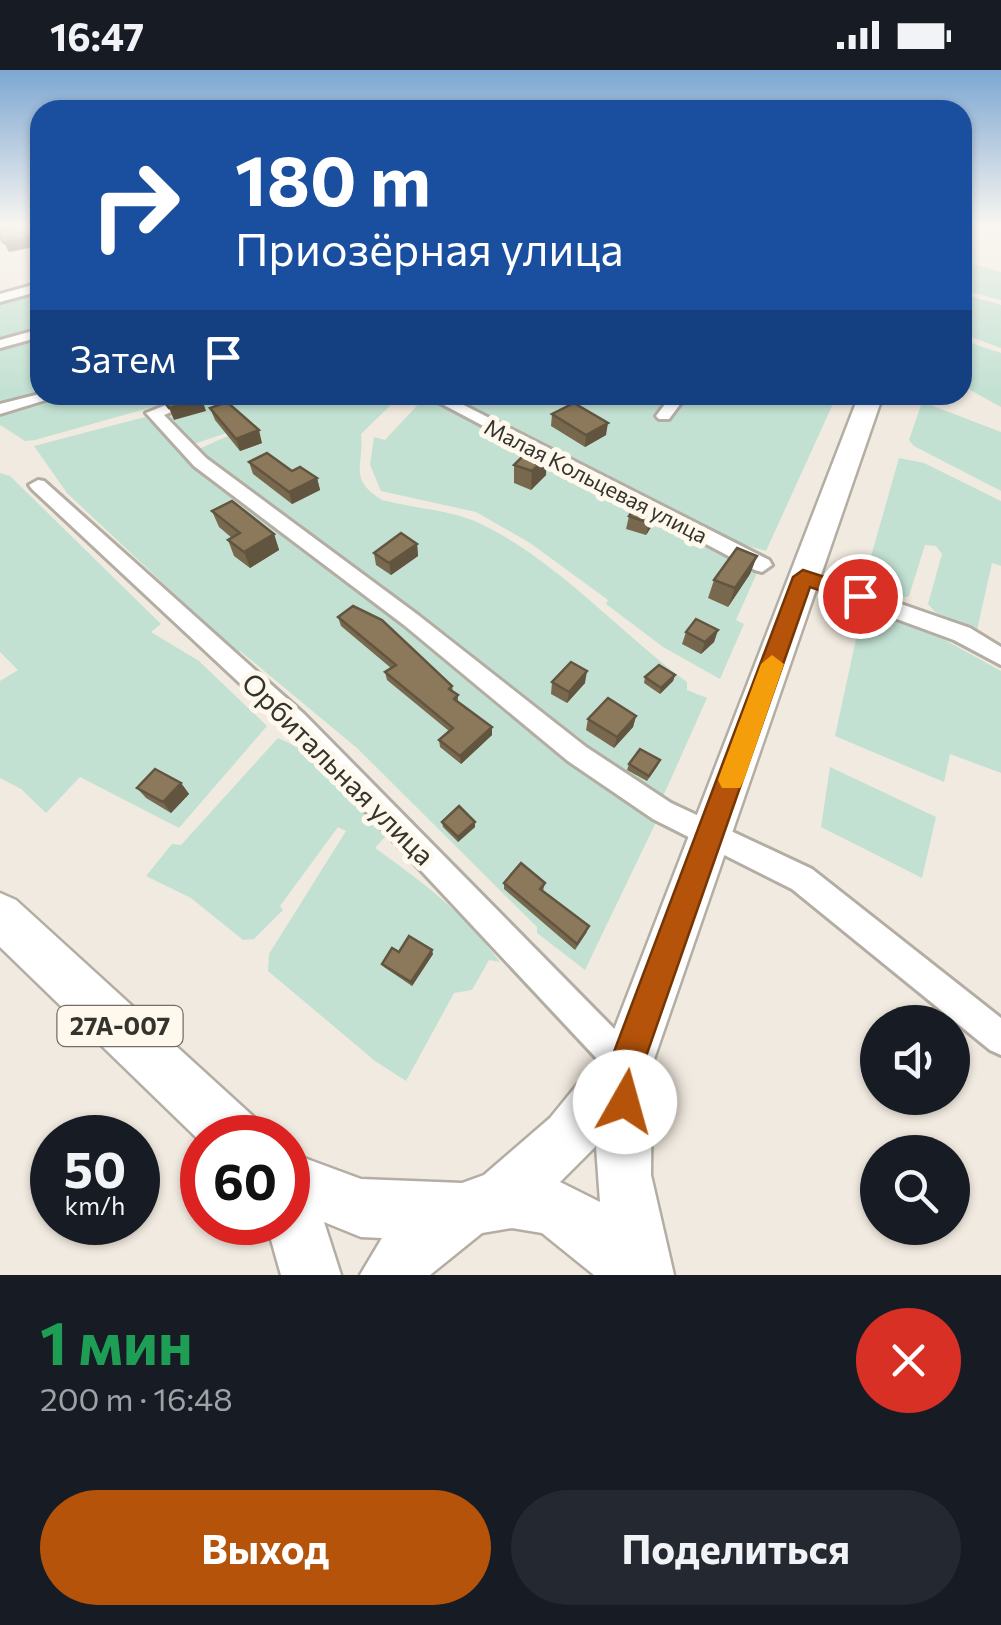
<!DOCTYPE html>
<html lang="ru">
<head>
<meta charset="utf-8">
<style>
  body { margin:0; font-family:Commissioner,sans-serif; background:#242831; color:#f1f3f6; height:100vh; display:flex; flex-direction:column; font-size:38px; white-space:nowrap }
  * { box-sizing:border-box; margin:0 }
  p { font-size:32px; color:#9ea1a6 }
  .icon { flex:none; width:55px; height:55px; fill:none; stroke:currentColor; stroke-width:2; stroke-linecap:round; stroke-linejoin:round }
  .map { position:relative; height:1205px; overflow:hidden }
  .side { display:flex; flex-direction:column; background:#171b24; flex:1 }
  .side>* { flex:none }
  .top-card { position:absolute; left:30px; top:30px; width:942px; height:305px; border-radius:30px; box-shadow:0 2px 8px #0004; background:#1a4fa0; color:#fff; overflow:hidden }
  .buttons { position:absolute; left:860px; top:935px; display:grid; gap:20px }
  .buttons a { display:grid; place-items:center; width:110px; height:110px; border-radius:50%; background:#171b24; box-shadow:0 2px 8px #0004; font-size:50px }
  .speed { position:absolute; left:30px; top:1045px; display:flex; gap:20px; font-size:50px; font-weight:700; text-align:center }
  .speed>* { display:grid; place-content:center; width:130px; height:130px; border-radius:50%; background:#171b24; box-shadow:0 2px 8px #0004; line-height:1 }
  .speed small { font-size:25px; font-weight:400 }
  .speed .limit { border:15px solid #d22; background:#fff; color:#111 }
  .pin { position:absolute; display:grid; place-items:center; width:85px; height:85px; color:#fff; margin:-42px; border:5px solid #fff; border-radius:50%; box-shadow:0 2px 10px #0007 }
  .me { position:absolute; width:110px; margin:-55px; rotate:7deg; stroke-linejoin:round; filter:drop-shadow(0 0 8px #0008) }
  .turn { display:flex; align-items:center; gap:35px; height:210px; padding:0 40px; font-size:45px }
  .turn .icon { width:130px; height:130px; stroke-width:2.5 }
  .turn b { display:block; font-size:70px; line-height:85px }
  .then { display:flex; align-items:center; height:95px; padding:0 40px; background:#0003; gap:20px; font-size:38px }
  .round { display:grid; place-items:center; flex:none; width:105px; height:105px; border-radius:52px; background:#242831 }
  .head { display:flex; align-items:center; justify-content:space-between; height:170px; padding:0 40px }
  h1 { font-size:60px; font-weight:700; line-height:75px; color:#1e9e55 }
  .cta { display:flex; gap:20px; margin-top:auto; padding:20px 40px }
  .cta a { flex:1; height:115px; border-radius:60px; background:#b45309; color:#fff; font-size:40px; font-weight:700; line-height:115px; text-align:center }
  .cta a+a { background:#242831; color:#f1f3f6 }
  .status { display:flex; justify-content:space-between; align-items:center; height:70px; padding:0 50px; background:#171b24; direction:ltr }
  .status svg { height:28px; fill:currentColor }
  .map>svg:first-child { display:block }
  .green { fill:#c2e1d2 }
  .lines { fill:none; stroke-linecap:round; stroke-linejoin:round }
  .minor-casing { stroke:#b3ada3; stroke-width:6 }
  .primary-casing { stroke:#b3ada3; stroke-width:5 }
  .minor { fill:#fff; fill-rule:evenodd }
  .primary { fill:#fff; fill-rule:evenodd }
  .wall { fill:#78684e }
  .shaded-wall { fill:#625540 }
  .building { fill:#8c795b; stroke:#625540; stroke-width:2.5 }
  .route { fill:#b45309; stroke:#753606; stroke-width:2.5 }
  .slow { fill:#f59e0b }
  .labels { text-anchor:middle; stroke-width:10; stroke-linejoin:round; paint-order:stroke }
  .far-street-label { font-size:22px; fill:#35332e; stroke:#fef8ed }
  .shield { fill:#fef8ed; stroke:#716e67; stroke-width:2.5 }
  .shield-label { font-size:25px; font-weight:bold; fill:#35332e }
  .street-label { font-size:28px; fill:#35332e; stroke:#fef8ed }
</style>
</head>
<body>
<div class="status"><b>16:47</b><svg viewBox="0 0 49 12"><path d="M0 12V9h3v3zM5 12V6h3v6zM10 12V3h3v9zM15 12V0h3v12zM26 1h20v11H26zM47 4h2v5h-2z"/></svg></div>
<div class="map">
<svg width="1001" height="1205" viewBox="0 0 1001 1205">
  <rect width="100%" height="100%" fill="#f1eae0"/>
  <!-- green -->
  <g class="green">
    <polygon points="962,191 1001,202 1001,230 963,220"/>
    <polygon points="40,219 40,262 0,273 0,230"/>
    <polygon points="962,224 1001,235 1001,278 963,264"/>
    <polygon points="40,265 40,325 0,336 0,276"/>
    <polygon points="962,270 1001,283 1001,337 963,316"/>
    <polygon points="65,325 195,325 35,370 25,371 0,355 0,343"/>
    <path d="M213 325H401L361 364C364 397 348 409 382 430 412 438 451 440 479 453 557 490 618 561 687 612V620L707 628 661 731 587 682 389 521 219 399 199 379 259 352 194 374 164 341Z"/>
    <polygon points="450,325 673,325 659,343 653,342 665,351 686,325 837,325 766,481 728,470"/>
    <polygon points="424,328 760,496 736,550 744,554 720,609 663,577 606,534 608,530 530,473 476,442 381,421 370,395 374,367 385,370"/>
    <polygon points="928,334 1001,362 1001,421 914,376 909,370 921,335"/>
    <polygon points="145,347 218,415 387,538 520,649 658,748 585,900 537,863 537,857 357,678 240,581 237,583 67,423 34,376"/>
    <path d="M899 388 924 393 1001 431V496L992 493 977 560 935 542 928 534 942 484 936 476 925 475 909 526C893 531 875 524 864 511Z"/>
    <polygon points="0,403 10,406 161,554 151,562 199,591 267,656 179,758 80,707 46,743 21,719 0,708 0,611 18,600 0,582"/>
    <polygon points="878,542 945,570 1001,601 1001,703 950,684 944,712 835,666 861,546"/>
    <path d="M278 668 300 678 386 766 375 778C424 813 462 841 500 892L489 890 472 920 454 923 406 1011 375 991 268 901 269 884 346 761 338 757 280 836 283 840 254 869 243 870 191 828 146 806 172 774 181 775Z"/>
    <polygon points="830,697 936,747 922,808 821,757"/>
  </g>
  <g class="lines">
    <defs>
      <g id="minor">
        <polygon points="40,213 40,221 0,232 0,224"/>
        <polygon points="40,259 40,267 0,278 0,270"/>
        <polygon points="40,324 62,325 0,344 0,334"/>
        <polygon points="191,325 212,325 164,345 206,388 418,545 586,677 671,733 812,799 1001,948 1001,985 990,980 792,819 653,749 568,691 404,555 194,396 146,343"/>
        <polygon points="425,325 444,325 769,490 772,495 762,502 755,500"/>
        <polygon points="672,325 687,325 669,349 659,349 656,346"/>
        <polygon points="38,410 44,411 304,644 638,983 643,995 638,1007 626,1012 614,1007 288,658 32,419 29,415"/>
        <polygon points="803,500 970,558 1001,577 1001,595 954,570 796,512 793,507"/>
      </g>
      <g id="primary">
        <path d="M859 325H883L652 995 651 1105 674 1205H594L542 1163 512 1158 482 1163 430 1205H360L382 1168 361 1167 324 1152 341 1205H281L266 1152H288V1082L361 1109 462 1113 484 1105 550 1048 607 978ZM596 1076 600 1132 560 1112Z"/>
        <polygon points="0,823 16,830 256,1049 264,1068 202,1068 202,1073 0,877"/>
      </g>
    </defs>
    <!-- minor casing -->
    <use href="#minor" class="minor-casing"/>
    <!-- primary casing -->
    <use href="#primary" class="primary-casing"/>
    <!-- minor -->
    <use href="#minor" class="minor"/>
    <!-- primary -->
    <use href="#primary" class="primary"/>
  </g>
  <!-- wall -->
  <g class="wall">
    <polygon points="210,338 262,373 240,381 215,350"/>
    <polygon points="552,344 606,365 585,377 551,356"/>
    <polygon points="249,392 317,408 320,420 292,434 253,404"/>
    <polygon points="514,395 546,405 531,420 514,413"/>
    <polygon points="658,439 655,451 646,465 626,459 629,446"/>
    <polygon points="212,441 274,464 279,480 250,498 234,486 228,470 232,468 219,457"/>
    <polygon points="417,474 418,486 391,505 376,495 374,483"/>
    <polygon points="757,486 750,504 728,537 708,528 714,510"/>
    <polygon points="338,547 452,616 453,622 458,625 458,632 492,665 461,694 440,677 439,670 449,661 387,610 385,602 391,598 341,556"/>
    <polygon points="718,560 714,572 701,584 682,574 686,562"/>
    <polygon points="675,605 673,611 660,624 644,613 645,607"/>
    <polygon points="552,612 585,613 567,633 551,624"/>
    <polygon points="636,646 633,657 614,678 586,660 588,649"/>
    <polygon points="629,694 658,695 647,711 627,700"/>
    <polygon points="181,713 189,724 171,743 146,728 137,718"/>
    <polygon points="442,752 475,757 458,772 443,757"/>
    <polygon points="504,813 545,813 543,821 587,862 575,880 504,819"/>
    <polygon points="399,882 433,884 412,916 384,897 382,894"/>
  </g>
  <!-- shaded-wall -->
  <g class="shaded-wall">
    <polygon points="29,168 34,177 9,182 4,173"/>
    <polygon points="157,325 183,325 160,333"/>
    <polygon points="202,329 206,341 174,350 169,338"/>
    <polygon points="608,353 606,365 585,377 586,365"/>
    <polygon points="259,360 262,373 240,381 236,369"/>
    <polygon points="547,387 546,405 531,420 532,401"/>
    <polygon points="317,408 320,420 292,434 289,422"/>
    <polygon points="658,439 655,451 646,465 649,453"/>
    <polygon points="274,464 279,480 250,498 244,482"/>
    <polygon points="417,474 418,486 391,505 389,493"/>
    <polygon points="757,486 750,504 728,537 735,518"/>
    <polygon points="718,560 714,572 701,584 705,572"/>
    <polygon points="587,601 585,613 567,633 569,622"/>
    <polygon points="675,605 673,611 660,624 661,618"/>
    <polygon points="636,646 633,657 614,678 617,667"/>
    <polygon points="492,657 492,665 461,694 460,686"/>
    <polygon points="181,713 189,724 171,743 163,732"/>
    <polygon points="475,752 475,757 458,772 458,767"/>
    <polygon points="432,880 433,884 412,916 411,912"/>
  </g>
  <!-- building -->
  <g class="building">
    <polygon points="0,157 40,157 40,186 29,168 4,173 0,169"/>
    <polygon points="189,325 199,325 202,329 169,338 166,334"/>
    <polygon points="227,332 259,360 236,369 210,338"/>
    <polygon points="574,333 608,353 586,365 552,344"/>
    <polygon points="529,380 547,387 532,401 514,395"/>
    <polygon points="267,383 292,401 300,397 317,408 289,422 249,392"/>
    <polygon points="232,431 274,464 244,482 228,470 240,463 212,441"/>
    <polygon points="638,433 658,439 649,453 629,446"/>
    <polygon points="401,463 417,474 389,493 374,483"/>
    <polygon points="737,478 757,486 735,518 714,510"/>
    <polygon points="353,536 382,550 452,616 449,619 458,625 454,629 492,657 460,686 439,670 453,658 385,602 396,595 338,547"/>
    <polygon points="696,549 718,560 705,572 686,562"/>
    <polygon points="571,592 587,601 569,622 552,612"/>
    <polygon points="659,595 675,605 661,618 645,607"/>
    <polygon points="608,628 636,646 617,667 588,649"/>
    <polygon points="640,679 660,690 649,706 629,694"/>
    <polygon points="155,699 181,713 163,732 137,718"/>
    <polygon points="459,736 475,752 458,767 442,752"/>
    <polygon points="521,793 545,813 540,819 589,856 577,874 504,813"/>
    <polygon points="409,866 432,880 411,912 382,894 392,878 399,882"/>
  </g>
  <!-- sky -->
  <linearGradient id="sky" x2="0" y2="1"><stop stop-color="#7da7d2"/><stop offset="0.48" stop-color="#f9f6f1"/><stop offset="1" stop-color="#f9f6f1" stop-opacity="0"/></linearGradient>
  <rect width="1001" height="325" fill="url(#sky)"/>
  <!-- route -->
  <polygon class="route" points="803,500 868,521 871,526 860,534 810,517 643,995 642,1032 637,1044 625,1049 613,1044 607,1032 609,995 793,507"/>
  <!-- slow -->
  <polygon class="slow" points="772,585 784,594 744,710 740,718 722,718 718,710 761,594"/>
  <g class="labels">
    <!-- far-street labels -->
    <g class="far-street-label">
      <text transform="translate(596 411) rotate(27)" y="8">Малая Кольцевая улица</text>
    </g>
    <!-- shield labels -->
    <rect class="shield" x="57.5" y="936" width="125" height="40" rx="8"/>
    <g class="shield-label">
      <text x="120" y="965">27А-007</text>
    </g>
    <!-- street labels -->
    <g class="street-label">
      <text transform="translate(338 699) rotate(45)" y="10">Орбитальная улица</text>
    </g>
  </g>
</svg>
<div class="buttons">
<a><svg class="icon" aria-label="sound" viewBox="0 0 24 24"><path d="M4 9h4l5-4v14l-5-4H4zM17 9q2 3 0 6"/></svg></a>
<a><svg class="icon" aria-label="search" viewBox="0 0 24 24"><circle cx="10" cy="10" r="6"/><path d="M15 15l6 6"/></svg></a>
</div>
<div class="speed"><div>50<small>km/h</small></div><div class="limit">60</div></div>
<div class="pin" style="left:860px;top:526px;background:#d93025"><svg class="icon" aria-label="arrive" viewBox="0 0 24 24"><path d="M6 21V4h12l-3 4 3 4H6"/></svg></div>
<svg class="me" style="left:625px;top:1032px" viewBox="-20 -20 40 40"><circle r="19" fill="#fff"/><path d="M0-13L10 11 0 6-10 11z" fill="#b45309"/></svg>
<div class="top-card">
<div class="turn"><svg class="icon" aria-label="right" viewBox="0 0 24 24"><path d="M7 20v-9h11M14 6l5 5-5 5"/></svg><div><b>180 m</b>Приозёрная улица</div></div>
<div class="then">Затем<svg class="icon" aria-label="arrive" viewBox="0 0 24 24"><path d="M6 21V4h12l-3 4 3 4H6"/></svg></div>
</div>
</div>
<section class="side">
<div class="head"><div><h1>1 мин</h1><p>200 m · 16:48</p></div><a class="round" style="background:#d93025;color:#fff"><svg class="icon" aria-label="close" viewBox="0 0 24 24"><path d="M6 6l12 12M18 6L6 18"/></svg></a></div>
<div class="cta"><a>Выход</a><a>Поделиться</a></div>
</section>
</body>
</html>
